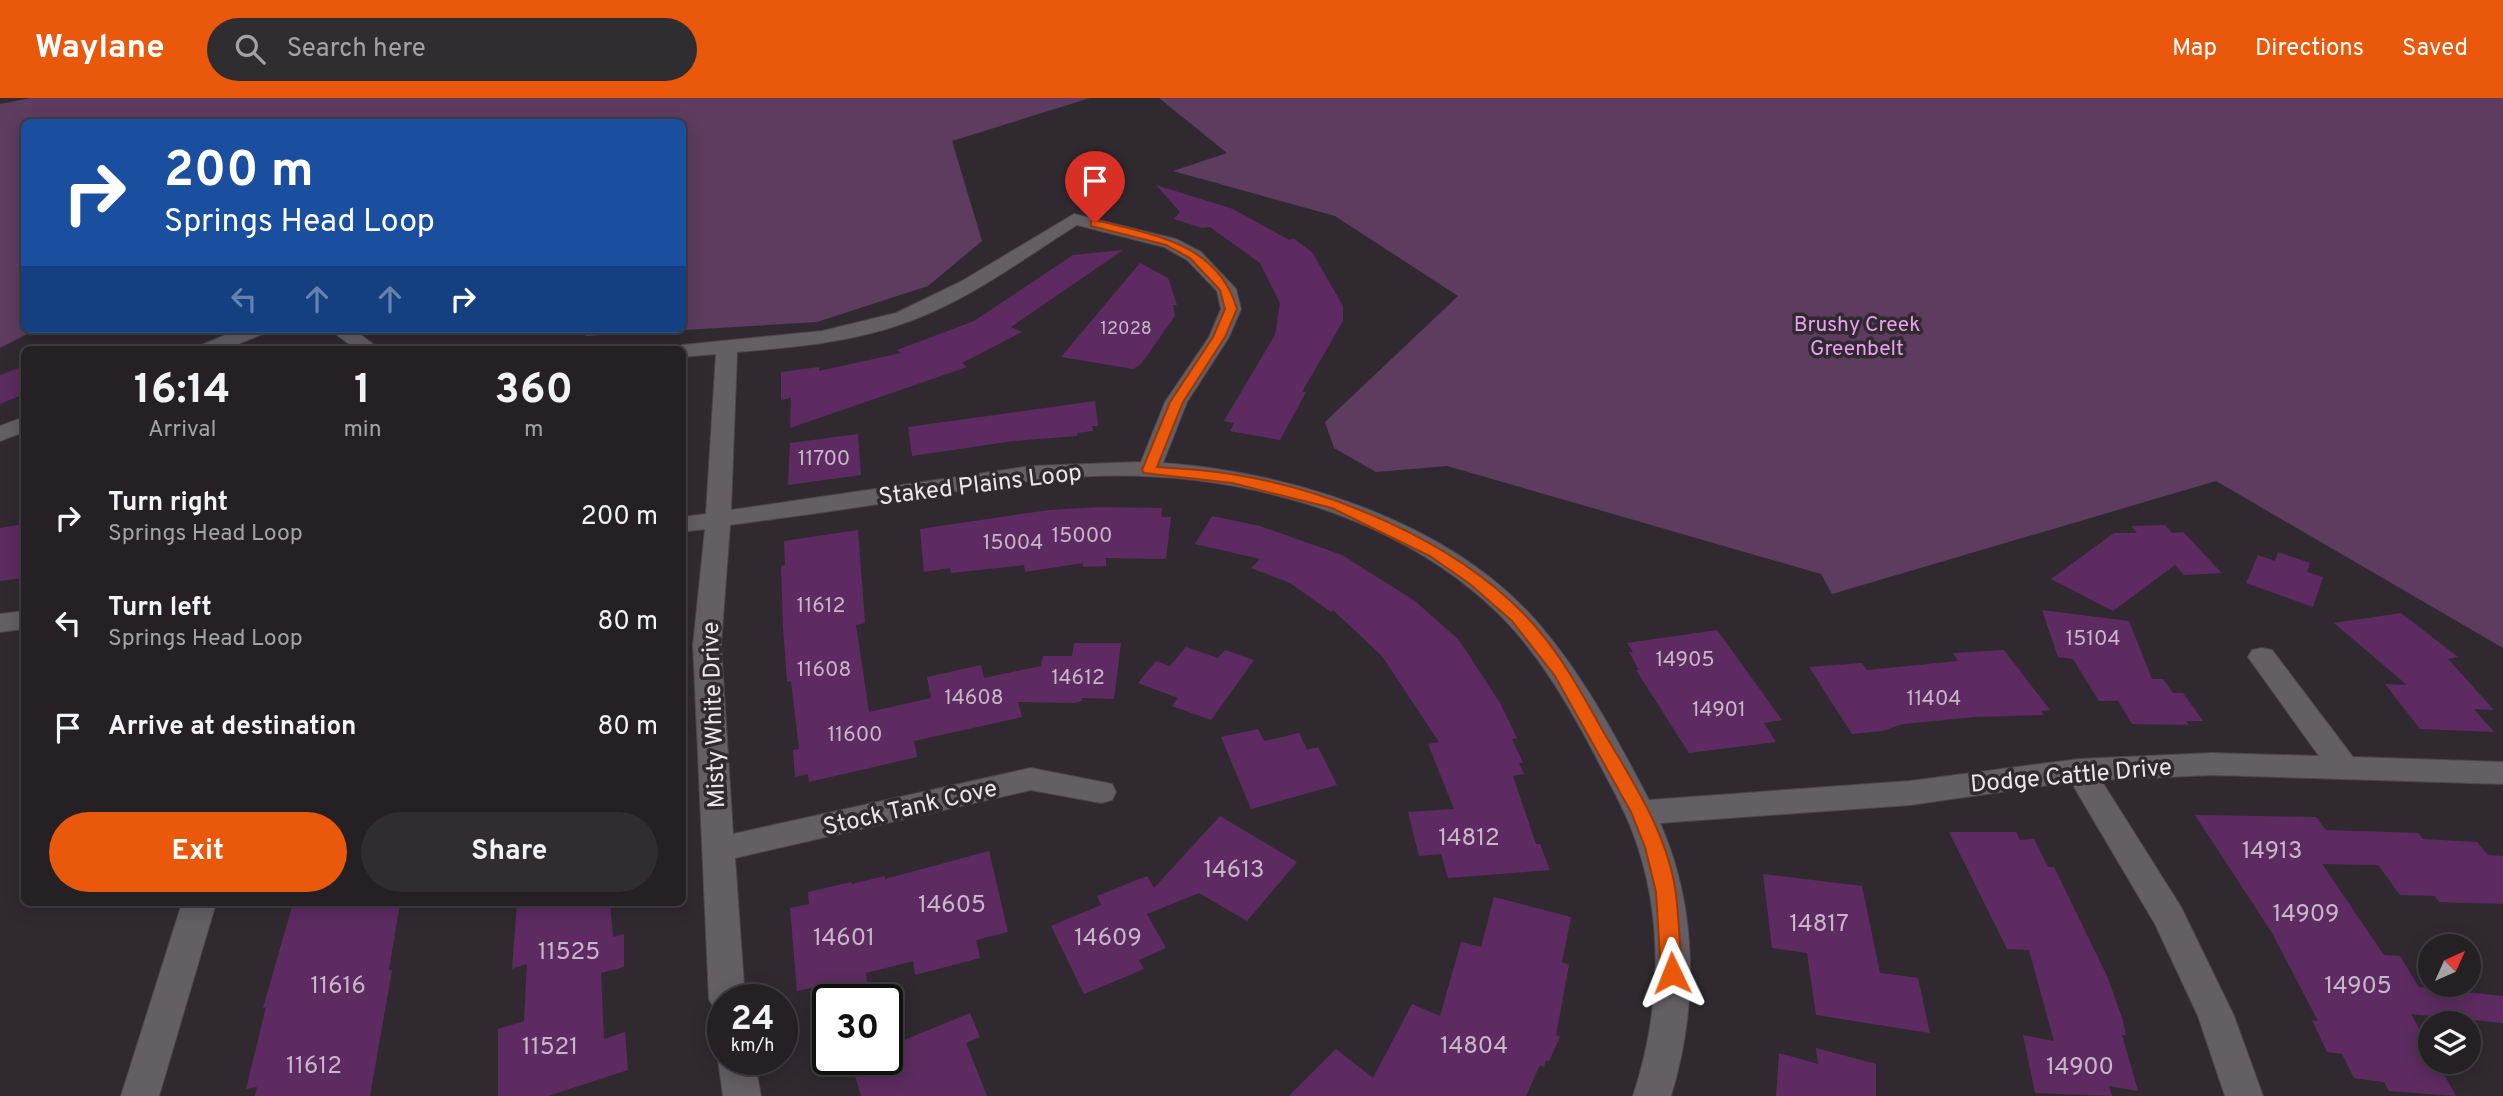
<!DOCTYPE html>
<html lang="en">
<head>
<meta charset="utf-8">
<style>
  body { margin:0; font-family:Overpass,sans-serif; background:#302d31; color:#f1f3f6; height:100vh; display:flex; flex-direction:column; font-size:26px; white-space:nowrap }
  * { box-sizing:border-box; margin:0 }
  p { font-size:23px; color:#a3a3a6 }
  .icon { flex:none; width:38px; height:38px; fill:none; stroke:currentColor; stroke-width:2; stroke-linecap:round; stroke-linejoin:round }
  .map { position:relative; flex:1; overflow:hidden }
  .drawer { position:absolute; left:21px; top:248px; width:665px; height:560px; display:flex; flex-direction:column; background:#242024; border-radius:10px; box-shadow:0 4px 18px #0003,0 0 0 2px #413e41 }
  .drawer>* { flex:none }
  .hud { position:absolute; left:21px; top:21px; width:665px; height:214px; border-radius:10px; box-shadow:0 4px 18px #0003,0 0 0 2px #413e41; background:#1a4fa0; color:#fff; overflow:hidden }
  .needle { width:46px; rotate:45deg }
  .fabs { position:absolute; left:2418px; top:836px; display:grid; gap:14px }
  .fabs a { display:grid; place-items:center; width:63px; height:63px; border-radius:50%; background:#242024; box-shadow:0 4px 18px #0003,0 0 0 2px #413e41; font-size:35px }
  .speed { position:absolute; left:707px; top:886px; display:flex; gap:14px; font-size:35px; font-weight:700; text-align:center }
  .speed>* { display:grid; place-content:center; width:91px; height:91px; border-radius:50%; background:#242024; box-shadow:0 4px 18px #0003,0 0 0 2px #413e41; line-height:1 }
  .speed small { font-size:18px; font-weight:400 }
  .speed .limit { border:4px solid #111; border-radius:10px; background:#fff; color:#111 }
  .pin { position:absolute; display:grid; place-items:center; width:60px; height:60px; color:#fff; margin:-72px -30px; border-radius:50% 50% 50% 0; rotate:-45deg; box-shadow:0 0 7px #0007 }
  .pin .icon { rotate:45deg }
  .me { position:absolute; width:77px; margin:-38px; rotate:358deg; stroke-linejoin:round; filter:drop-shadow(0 0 5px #0008) }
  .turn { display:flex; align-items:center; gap:24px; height:147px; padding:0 28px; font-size:32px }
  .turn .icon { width:91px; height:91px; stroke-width:2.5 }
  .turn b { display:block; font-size:49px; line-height:60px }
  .lanes { display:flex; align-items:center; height:66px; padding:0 28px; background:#0003; justify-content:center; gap:35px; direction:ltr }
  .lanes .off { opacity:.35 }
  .eta { display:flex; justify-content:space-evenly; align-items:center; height:119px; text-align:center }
  .eta b { font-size:42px; font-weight:700; line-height:49px }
  .action { display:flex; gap:14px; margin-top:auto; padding:14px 28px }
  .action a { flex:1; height:80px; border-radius:42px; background:#ea580c; color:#fff; font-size:28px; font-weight:700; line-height:80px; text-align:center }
  .action a+a { background:#302d31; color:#f1f3f6 }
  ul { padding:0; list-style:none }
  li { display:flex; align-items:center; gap:21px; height:105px; padding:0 28px }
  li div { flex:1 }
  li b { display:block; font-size:26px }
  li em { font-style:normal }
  header { display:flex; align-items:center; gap:42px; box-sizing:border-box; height:98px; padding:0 35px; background:#ea580c; color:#fff }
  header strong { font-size:33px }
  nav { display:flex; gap:38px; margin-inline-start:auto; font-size:24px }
  .search { width:490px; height:63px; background:#302d31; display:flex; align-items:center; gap:18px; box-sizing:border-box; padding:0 24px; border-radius:38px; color:#a3a3a6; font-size:26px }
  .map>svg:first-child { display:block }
  .green { fill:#5d3c60 }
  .building { fill:#5d2b61 }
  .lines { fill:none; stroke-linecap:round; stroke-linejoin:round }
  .street-casing { stroke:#4a464a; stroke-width:2 }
  .street { fill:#645e65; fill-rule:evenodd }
  .route { fill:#ea580c; stroke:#983908; stroke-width:2 }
  .labels { text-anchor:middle; stroke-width:7; stroke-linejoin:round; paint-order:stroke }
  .far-number-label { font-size:18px; fill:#c7b7c8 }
  .far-park-label { font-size:21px; fill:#eba1f1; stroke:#302a30 }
  .number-label { font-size:21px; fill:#c7b7c8 }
  .street-label { font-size:24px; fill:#eae6ea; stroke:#302a30 }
  .near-number-label { font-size:24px; fill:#c7b7c8 }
</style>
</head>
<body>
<header>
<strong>Waylane</strong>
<div class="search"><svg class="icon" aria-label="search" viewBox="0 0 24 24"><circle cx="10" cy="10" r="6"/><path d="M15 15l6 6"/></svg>Search here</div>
<nav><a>Map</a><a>Directions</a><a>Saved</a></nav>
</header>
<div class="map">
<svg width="2503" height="998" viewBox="0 0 2503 998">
  <rect width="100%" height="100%" fill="#302a30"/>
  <!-- green -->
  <g class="green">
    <polygon points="31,0 1090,0 952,43 982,143 928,188 817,224 586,238 576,231 682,231 682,24 24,24 24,231 37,231 0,250 0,6"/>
    <polygon points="1159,0 2503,0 2503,550 2216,383 1832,496 1821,476 1447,368 1376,374 1334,350 1325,324 1458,198 1335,118 1173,73 1227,55"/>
  </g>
  <!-- building -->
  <g class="building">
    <polygon points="1156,87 1233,111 1289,142 1294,141 1312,154 1343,208 1343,223 1302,294 1306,294 1280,342 1230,333 1234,325 1224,323 1275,237 1280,205 1260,165 1210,129 1202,130 1174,121 1180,114"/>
    <polygon points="1123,152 1011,229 1022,234 962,265 967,269 790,330 791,300 781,302 781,274 819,269 819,273 901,255 897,252 974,223 1073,157"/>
    <polygon points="1140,165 1168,180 1177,207 1173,207 1175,218 1141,266 1133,271 1061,259"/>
    <polygon points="24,268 24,296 0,306 0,277"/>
    <polygon points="1095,303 1098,328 1092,328 1093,333 1077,335 1077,338 1013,343 912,358 908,329"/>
    <polygon points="858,336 861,377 788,387 790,345"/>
    <polygon points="1100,409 1162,410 1161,419 1171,419 1166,461 1106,460 1106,468 1083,469 1083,465 1025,474 1024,467 951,475 950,470 924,474 920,431 1049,412"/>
    <polygon points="1212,418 1260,428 1342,457 1415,503 1459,542 1500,605 1517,640 1512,641 1523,665 1519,665 1524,676 1513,678 1536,746 1540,746 1550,772 1448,780 1441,756 1419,758 1408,714 1454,711 1428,646 1439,644 1382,558 1333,512 1331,514 1290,485 1251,470 1260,461 1195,446"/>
    <polygon points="24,426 24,480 0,483 0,430"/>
    <polygon points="2165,427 2172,435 2183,434 2222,475 2184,477 2175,467 2113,513 2051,481 2114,435 2137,435 2131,428"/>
    <polygon points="858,432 865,525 856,527 869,614 931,600 927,579 981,567 984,580 1041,568 1043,558 1072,558 1074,545 1121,545 1114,601 1082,600 1082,603 1074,605 1018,604 1022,619 914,643 917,659 809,684 808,676 795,679 793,652 799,651 791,583 787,584 783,528 781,468 785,467 784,443"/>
    <polygon points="2278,454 2310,465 2307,474 2323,479 2313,509 2246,485 2258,457 2275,463"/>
    <polygon points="2042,512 2129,523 2152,581 2163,581 2173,595 2183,595 2203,623 2186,623 2189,627 2132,626 2118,603 2099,603 2073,561 2058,559"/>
    <polygon points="2401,515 2458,559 2448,561 2494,612 2474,611 2494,634 2420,631 2385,586 2407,587 2334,525"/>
    <polygon points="1717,532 1782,622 1764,625 1776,644 1689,655 1636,572 1639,572 1629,554 1633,554 1627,545"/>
    <polygon points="1186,549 1218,560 1225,552 1254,562 1211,622 1172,608 1178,600 1138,585 1156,563 1170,568"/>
    <polygon points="2004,552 2050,612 2041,613 2044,617 1975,619 1903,626 1882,633 1852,636 1809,569 1862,565 1867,572 1958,563 1953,555"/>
    <polygon points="1258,631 1264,643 1299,635 1307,652 1318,649 1337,687 1251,711 1221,639"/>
    <polygon points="2195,717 2316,719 2326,732 2418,735 2423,741 2477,744 2488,757 2503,758 2503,806 2439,804 2435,798 2400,797 2378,767 2322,766 2384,857 2400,858 2419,889 2503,898 2503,925 2411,916 2431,952 2431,964 2437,964 2456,998 2389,993 2384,984 2354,980 2342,956 2327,954 2312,922 2318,923 2272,835"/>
    <polygon points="1220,718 1297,764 1247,823 1199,795 1147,816 1166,850 1139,862 1144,871 1084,896 1051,828 1101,807 1097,798 1147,778 1154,790"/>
    <polygon points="1949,734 2016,734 2020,742 2034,741 2048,769 2054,769 2108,880 2123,923 2126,937 2122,937 2138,993 2109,988 2112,998 2035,995 2023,937 2054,943 2029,852 2007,851"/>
    <polygon points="989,753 1008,834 976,842 980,860 915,877 913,863 866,875 868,889 833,898 831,885 797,893 790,810 809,806 808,794 851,784 852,786 885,778 885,781"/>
    <polygon points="1763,776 1862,788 1880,875 1918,880 1930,935 1816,917 1807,855 1772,850"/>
    <polygon points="1494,799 1571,819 1562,864 1569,867 1556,937 1560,939 1549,963 1546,962 1544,969 1540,967 1526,998 1289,998 1336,951 1373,980 1412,906 1440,918 1461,844 1481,849"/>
    <polygon points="293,805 400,805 389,872 392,872 370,998 255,998 257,989 246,991 266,909 263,910"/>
    <polygon points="517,805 610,805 613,839 624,836 624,869 601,875 604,941 625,934 628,972 548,998 498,998 498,931 524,923 527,866 512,871"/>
    <polygon points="970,915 980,939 966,945 987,998 861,998 850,961 887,961 887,949"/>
    <polygon points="1816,950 1876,966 1876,998 1776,998 1779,955 1818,966"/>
  </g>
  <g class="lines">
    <defs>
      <g id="street">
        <path d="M1074 116 1176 141 1201 154 1236 191 1241 211 1229 239 1187 304 1163 365C1288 374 1441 421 1529 515 1579 569 1615 637 1649 702L1910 683 2079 661 2212 655 2319 658 2248 559 2252 552 2262 550 2272 552 2353 659 2503 664V686L2212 677 2101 682 2181 809 2234 918 2263 998H2225L2198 918 2155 826 2071 684 1910 707 1660 725C1698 811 1698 909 1671 998H1633C1661 913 1665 820 1633 735 1623 708 1608 683 1595 657 1568 606 1538 554 1497 514 1393 414 1235 373 1094 378 1029 380 966 392 902 402 845 412 787 419 730 427L721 547 733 736 1031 670 1112 686 1116 694 1112 702 1101 705 1031 692 735 760 745 901H723V915L715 912 709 901 693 547 705 431 682 434V419L706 416 716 256 682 259V252H672L682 247 822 233 896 215 962 183ZM1077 127 1164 149 1187 162 1217 193 1221 211 1209 239 1165 304 1141 364 1031 368 731 412 737 254C796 249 855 244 910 223 970 201 1023 161 1077 127Z"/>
        <polygon points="240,231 268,231 265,235 224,252 196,252 199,248"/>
        <polygon points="329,231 353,231 381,252 357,252"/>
        <polygon points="24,319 24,334 0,343 0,328"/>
        <polygon points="24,513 24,531 0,534 0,516"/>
        <polygon points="182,805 216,805 159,998 121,998"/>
        <polygon points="723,950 723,961 754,961 761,998 723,998 718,961"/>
      </g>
    </defs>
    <!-- street casing -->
    <use href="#street" class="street-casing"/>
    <!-- street -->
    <use href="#street" class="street"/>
  </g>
  <!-- route -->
  <path class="route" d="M1095 122C1153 137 1218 145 1237 211L1225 239 1183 304 1157 369C1182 371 1207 372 1231 376 1332 392 1451 442 1523 515 1557 549 1580 592 1603 633 1633 684 1668 736 1676 796 1679 822 1680 849 1682 875L1679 882 1672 884 1664 882 1661 875 1656 794 1645 749 1631 714 1555 578 1512 523 1470 486 1430 458 1332 410 1232 385 1144 375 1142 372 1170 304 1213 239 1225 211 1220 192 1190 160 1166 147 1091 128V123Z"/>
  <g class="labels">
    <!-- far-number labels -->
    <g class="far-number-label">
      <text x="1126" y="236">12028</text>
    </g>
    <!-- far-park labels -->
    <g class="far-park-label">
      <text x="1857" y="233">Brushy Creek<tspan x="1857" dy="24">Greenbelt</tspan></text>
    </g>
    <!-- number labels -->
    <g class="number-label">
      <text x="824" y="367">11700</text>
      <text x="1082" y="444">15000</text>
      <text x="1013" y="451">15004</text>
      <text x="821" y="514">11612</text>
      <text x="2093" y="547">15104</text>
      <text x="1685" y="568">14905</text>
      <text x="824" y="578">11608</text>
      <text x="1078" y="586">14612</text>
      <text x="974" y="606">14608</text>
      <text x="1934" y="607">11404</text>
      <text x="1719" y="618">14901</text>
      <text x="855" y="643">11600</text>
    </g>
    <!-- street labels -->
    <g class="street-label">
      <text transform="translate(980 386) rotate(-7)" y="8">Staked Plains Loop</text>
      <text transform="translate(713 617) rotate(-92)" y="8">Misty White Drive</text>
      <text transform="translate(2071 677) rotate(-5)" y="8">Dodge Cattle Drive</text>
      <text transform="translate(910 709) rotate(-13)" y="8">Stock Tank Cove</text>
    </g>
    <!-- near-number labels -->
    <g class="near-number-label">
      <text x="1469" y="747">14812</text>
      <text x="2272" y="760">14913</text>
      <text x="1234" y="779">14613</text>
      <text x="952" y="814">14605</text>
      <text x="2306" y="823">14909</text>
      <text x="1819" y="833">14817</text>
      <text x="844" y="847">14601</text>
      <text x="1108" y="847">14609</text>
      <text x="569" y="861">11525</text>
      <text x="338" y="895">11616</text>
      <text x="2358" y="895">14905</text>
      <text x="1474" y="955">14804</text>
      <text x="550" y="956">11521</text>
      <text x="314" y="975">11612</text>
      <text x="2080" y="976">14900</text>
    </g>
  </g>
</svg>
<div class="fabs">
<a><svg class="needle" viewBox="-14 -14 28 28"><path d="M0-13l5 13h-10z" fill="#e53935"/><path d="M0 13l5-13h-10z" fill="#a3a3a6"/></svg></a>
<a><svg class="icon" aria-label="layers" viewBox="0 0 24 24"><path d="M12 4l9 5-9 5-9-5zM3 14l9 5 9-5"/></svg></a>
</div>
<div class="speed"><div>24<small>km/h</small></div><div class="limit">30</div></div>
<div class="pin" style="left:1095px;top:125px;background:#d93025"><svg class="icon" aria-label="arrive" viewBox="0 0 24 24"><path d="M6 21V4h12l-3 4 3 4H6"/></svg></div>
<svg class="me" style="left:1672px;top:875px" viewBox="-20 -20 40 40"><path d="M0-17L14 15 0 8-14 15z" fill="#ea580c" stroke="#fff" stroke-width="4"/></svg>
<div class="hud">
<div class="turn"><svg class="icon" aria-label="right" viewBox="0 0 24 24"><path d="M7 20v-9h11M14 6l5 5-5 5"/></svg><div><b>200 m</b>Springs Head Loop</div></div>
<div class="lanes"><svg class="icon off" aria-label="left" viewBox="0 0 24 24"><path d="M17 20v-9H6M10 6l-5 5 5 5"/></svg><svg class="icon off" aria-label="ahead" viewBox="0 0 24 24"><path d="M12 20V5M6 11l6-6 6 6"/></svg><svg class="icon off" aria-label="ahead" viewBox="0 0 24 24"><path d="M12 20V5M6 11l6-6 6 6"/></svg><svg class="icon" aria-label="right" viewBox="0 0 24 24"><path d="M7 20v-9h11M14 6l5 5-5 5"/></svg></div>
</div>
<section class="drawer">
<div class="eta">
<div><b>16:14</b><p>Arrival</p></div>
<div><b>1</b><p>min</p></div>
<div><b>360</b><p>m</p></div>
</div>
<ul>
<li><svg class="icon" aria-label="right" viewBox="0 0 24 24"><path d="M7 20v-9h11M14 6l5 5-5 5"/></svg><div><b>Turn right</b><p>Springs Head Loop</p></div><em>200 m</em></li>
<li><svg class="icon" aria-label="left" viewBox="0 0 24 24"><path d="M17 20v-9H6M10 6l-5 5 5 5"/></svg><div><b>Turn left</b><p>Springs Head Loop</p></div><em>80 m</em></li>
<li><svg class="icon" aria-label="arrive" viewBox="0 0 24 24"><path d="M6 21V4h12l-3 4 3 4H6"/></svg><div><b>Arrive at destination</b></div><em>80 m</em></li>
</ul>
<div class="action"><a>Exit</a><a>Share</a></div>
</section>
</div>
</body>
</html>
